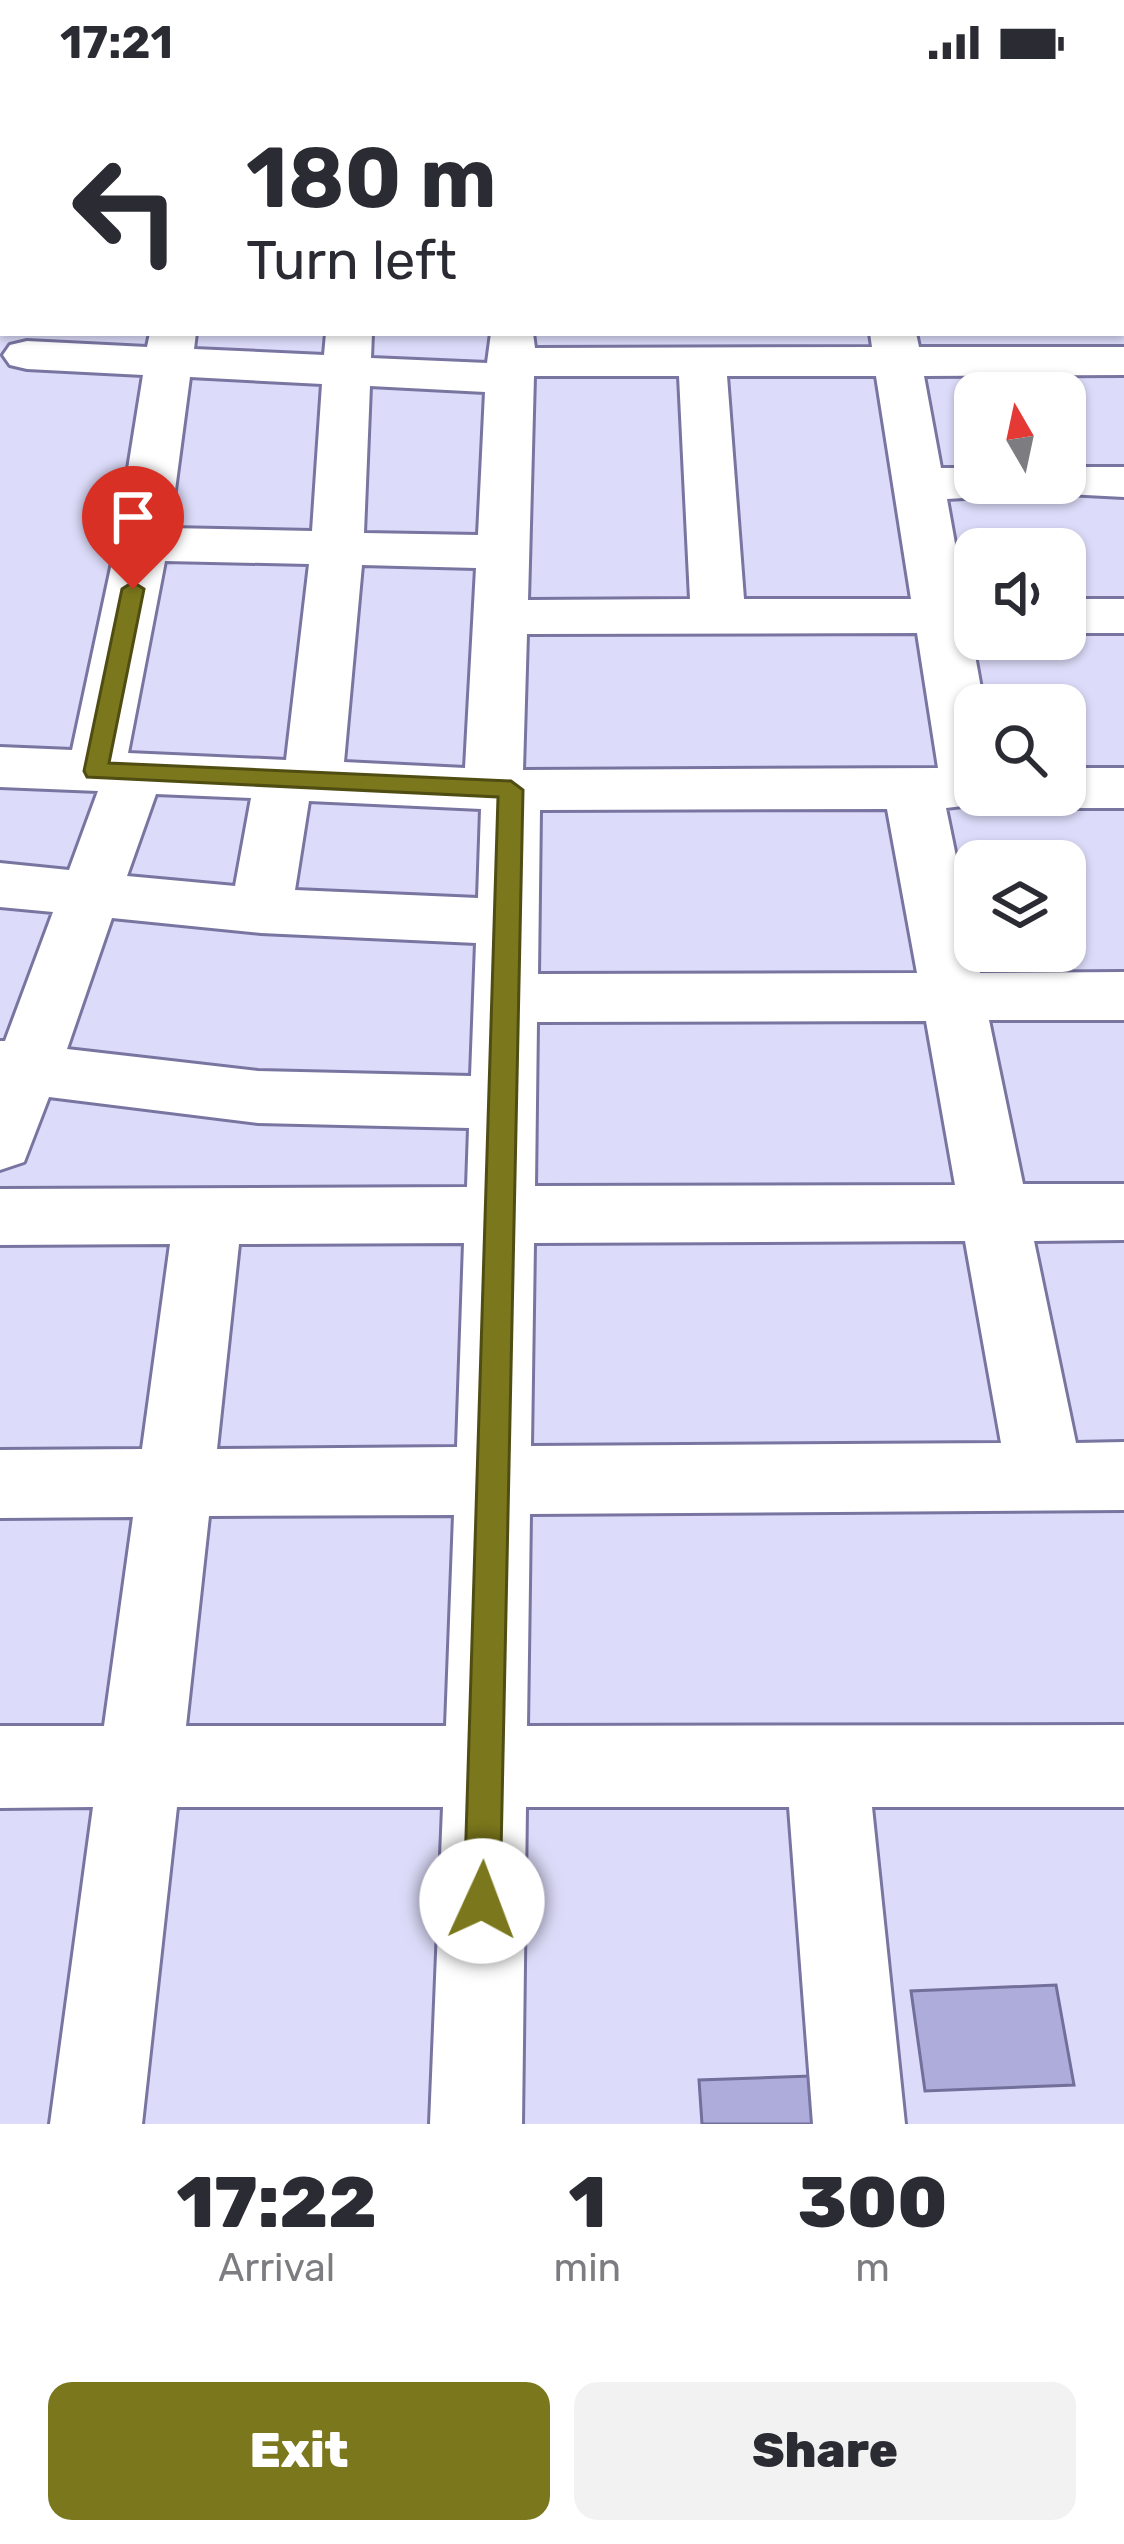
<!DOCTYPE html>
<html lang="en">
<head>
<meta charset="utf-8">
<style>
  body { margin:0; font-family:Rubik,sans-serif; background:#f2f2f3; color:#2b2b33; height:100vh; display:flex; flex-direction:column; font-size:45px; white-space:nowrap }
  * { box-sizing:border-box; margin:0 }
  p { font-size:39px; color:#7c7c81 }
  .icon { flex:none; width:66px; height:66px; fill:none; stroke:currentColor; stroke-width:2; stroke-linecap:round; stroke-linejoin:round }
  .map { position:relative; height:2040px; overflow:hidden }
  .details { display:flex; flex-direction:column; background:#fff; flex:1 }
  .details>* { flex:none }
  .hud { position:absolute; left:0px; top:0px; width:1125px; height:252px; box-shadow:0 3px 9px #0004; background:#fff; color:#2b2b33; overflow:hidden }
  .needle { width:78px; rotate:351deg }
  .controls { position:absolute; left:954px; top:288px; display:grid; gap:24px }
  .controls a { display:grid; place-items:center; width:132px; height:132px; border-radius:24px; background:#fff; box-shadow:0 3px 9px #0004; font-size:60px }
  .pin { position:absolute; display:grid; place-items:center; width:102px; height:102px; color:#fff; margin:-123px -51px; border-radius:50% 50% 50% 0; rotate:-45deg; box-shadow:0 0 12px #0007 }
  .pin .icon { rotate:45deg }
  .me { position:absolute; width:132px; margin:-66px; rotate:2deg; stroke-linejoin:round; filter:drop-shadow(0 0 9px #0008) }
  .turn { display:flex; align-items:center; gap:42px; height:252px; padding:0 48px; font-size:54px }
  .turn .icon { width:156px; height:156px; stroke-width:2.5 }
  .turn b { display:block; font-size:84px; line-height:102px }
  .eta { display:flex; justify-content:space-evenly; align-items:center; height:204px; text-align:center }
  .eta b { font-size:72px; font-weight:800; line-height:84px }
  .action { display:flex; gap:24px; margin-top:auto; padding:24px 48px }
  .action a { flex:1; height:138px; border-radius:24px; background:#7b771c; color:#fff; font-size:48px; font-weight:800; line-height:138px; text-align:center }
  .action a+a { background:#f2f2f3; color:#2b2b33 }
  .status { display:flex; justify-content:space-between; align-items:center; height:84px; padding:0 60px; background:#fff; direction:ltr }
  .status svg { height:33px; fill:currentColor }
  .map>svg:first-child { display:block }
  .building { fill:#aeacdb; stroke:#726f9b; stroke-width:3 }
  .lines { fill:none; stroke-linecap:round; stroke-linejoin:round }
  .minor-casing { stroke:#7875a1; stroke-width:6 }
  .minor { fill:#fff; fill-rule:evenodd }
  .route { fill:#7b771c; stroke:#504d12; stroke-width:3 }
</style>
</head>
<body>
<div class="status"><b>17:21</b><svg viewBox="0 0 49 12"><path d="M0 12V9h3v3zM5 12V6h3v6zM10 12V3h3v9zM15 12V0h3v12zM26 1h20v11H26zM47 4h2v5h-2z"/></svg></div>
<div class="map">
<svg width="1124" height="2040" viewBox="0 0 1124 2040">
  <rect width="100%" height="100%" fill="#dcdbf9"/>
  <!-- building -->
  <g class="building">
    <polygon points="1056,1901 1074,2001 925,2007 911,1907"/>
    <polygon points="839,1991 844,2040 702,2040 699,1996"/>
  </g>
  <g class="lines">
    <defs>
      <g id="minor">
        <polygon points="318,0 461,0 463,3 320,3"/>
        <rect x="503" y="0" width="40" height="3"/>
        <rect x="663" y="0" width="40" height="3"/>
        <rect x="831" y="0" width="40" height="3"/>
        <polygon points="997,0 1037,0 1038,3 998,3"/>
        <rect x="1122" y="61" width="2" height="26"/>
        <rect x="1122" y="157" width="2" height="26"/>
        <path d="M150 249H196L194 265 324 271 326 249H372L371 274 487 279 491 249H533L535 264 872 263 870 249H916L919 263H1124V291L924 292 941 384H975V399H1037L1030 410 947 415 965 515H975V549H971L984 621H975V711H1000L996 718 946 724 980 889 1124 888V936H989L1023 1100H1124V1156L1034 1157 1076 1359 1124 1358V1426L530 1430 527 1642 1124 1641V1723H872L905 2040H813L789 1723H526L522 2040H430L443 1723H177L142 2040H50L93 1723 0 1724V1642H104L133 1433 0 1434V1366L142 1365 170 1160 0 1161V1105L467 1103 469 1044 258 1039 49 1013 24 1078 0 1086V957H5L53 828 0 823V779L69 786 98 707 0 703V663L72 666 116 460 143 291 27 285 10 281 3 271 10 261 27 257 147 263ZM534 292H679L690 515 528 516ZM727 292H876L911 515H744ZM190 293 322 300 312 447 170 444ZM370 302 485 308 478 451 364 449ZM165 477 309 480 286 676 128 669ZM362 481 476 484 465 684 344 678ZM917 549 938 684 523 686 527 550ZM156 710 251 714 235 802 127 792ZM309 717 481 725 478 814 295 806ZM887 725 917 889 538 890 540 726ZM112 834 261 849 476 859 471 992 258 987 67 965ZM926 937 955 1101 535 1102 537 938ZM965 1157 1001 1359 531 1362 534 1159ZM464 1159 457 1363 217 1365 239 1160ZM454 1431 446 1642H186L209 1432Z"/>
        <polygon points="1065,383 1124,383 1124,413 1047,409 1040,399 1065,399"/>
        <rect x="1065" y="515" width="59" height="34"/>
        <polygon points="1065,684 1124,684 1124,724 1065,724 1044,718 1040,711 1065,711"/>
      </g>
    </defs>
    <!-- minor casing -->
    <use href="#minor" class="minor-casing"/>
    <!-- minor -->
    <use href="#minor" class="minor"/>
  </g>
  <!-- route -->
  <polygon class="route" points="133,498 144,505 109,679 511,697 523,706 500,1817 495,1829 482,1835 470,1829 464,1817 498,713 87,693 84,687 122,505"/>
</svg>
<div class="controls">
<a><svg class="needle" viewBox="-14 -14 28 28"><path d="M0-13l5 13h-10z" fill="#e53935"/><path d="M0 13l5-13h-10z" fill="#7c7c81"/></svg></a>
<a><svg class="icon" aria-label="sound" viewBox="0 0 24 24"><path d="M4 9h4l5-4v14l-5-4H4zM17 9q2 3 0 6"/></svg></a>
<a><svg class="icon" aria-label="search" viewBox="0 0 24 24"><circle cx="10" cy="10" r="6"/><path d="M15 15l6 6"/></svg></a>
<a><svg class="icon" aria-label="layers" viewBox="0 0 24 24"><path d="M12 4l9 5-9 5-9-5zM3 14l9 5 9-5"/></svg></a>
</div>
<div class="pin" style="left:133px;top:505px;background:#d93025"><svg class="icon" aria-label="arrive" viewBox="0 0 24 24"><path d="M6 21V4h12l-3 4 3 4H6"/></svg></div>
<svg class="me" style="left:482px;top:1817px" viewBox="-20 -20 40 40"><circle r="19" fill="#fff"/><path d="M0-13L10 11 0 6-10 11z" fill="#7b771c"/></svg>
<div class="hud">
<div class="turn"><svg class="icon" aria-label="left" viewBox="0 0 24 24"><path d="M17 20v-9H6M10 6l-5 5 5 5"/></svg><div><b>180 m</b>Turn left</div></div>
</div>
</div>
<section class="details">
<div class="eta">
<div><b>17:22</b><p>Arrival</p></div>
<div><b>1</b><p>min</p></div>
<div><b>300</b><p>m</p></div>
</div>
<div class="action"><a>Exit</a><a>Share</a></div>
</section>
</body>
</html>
